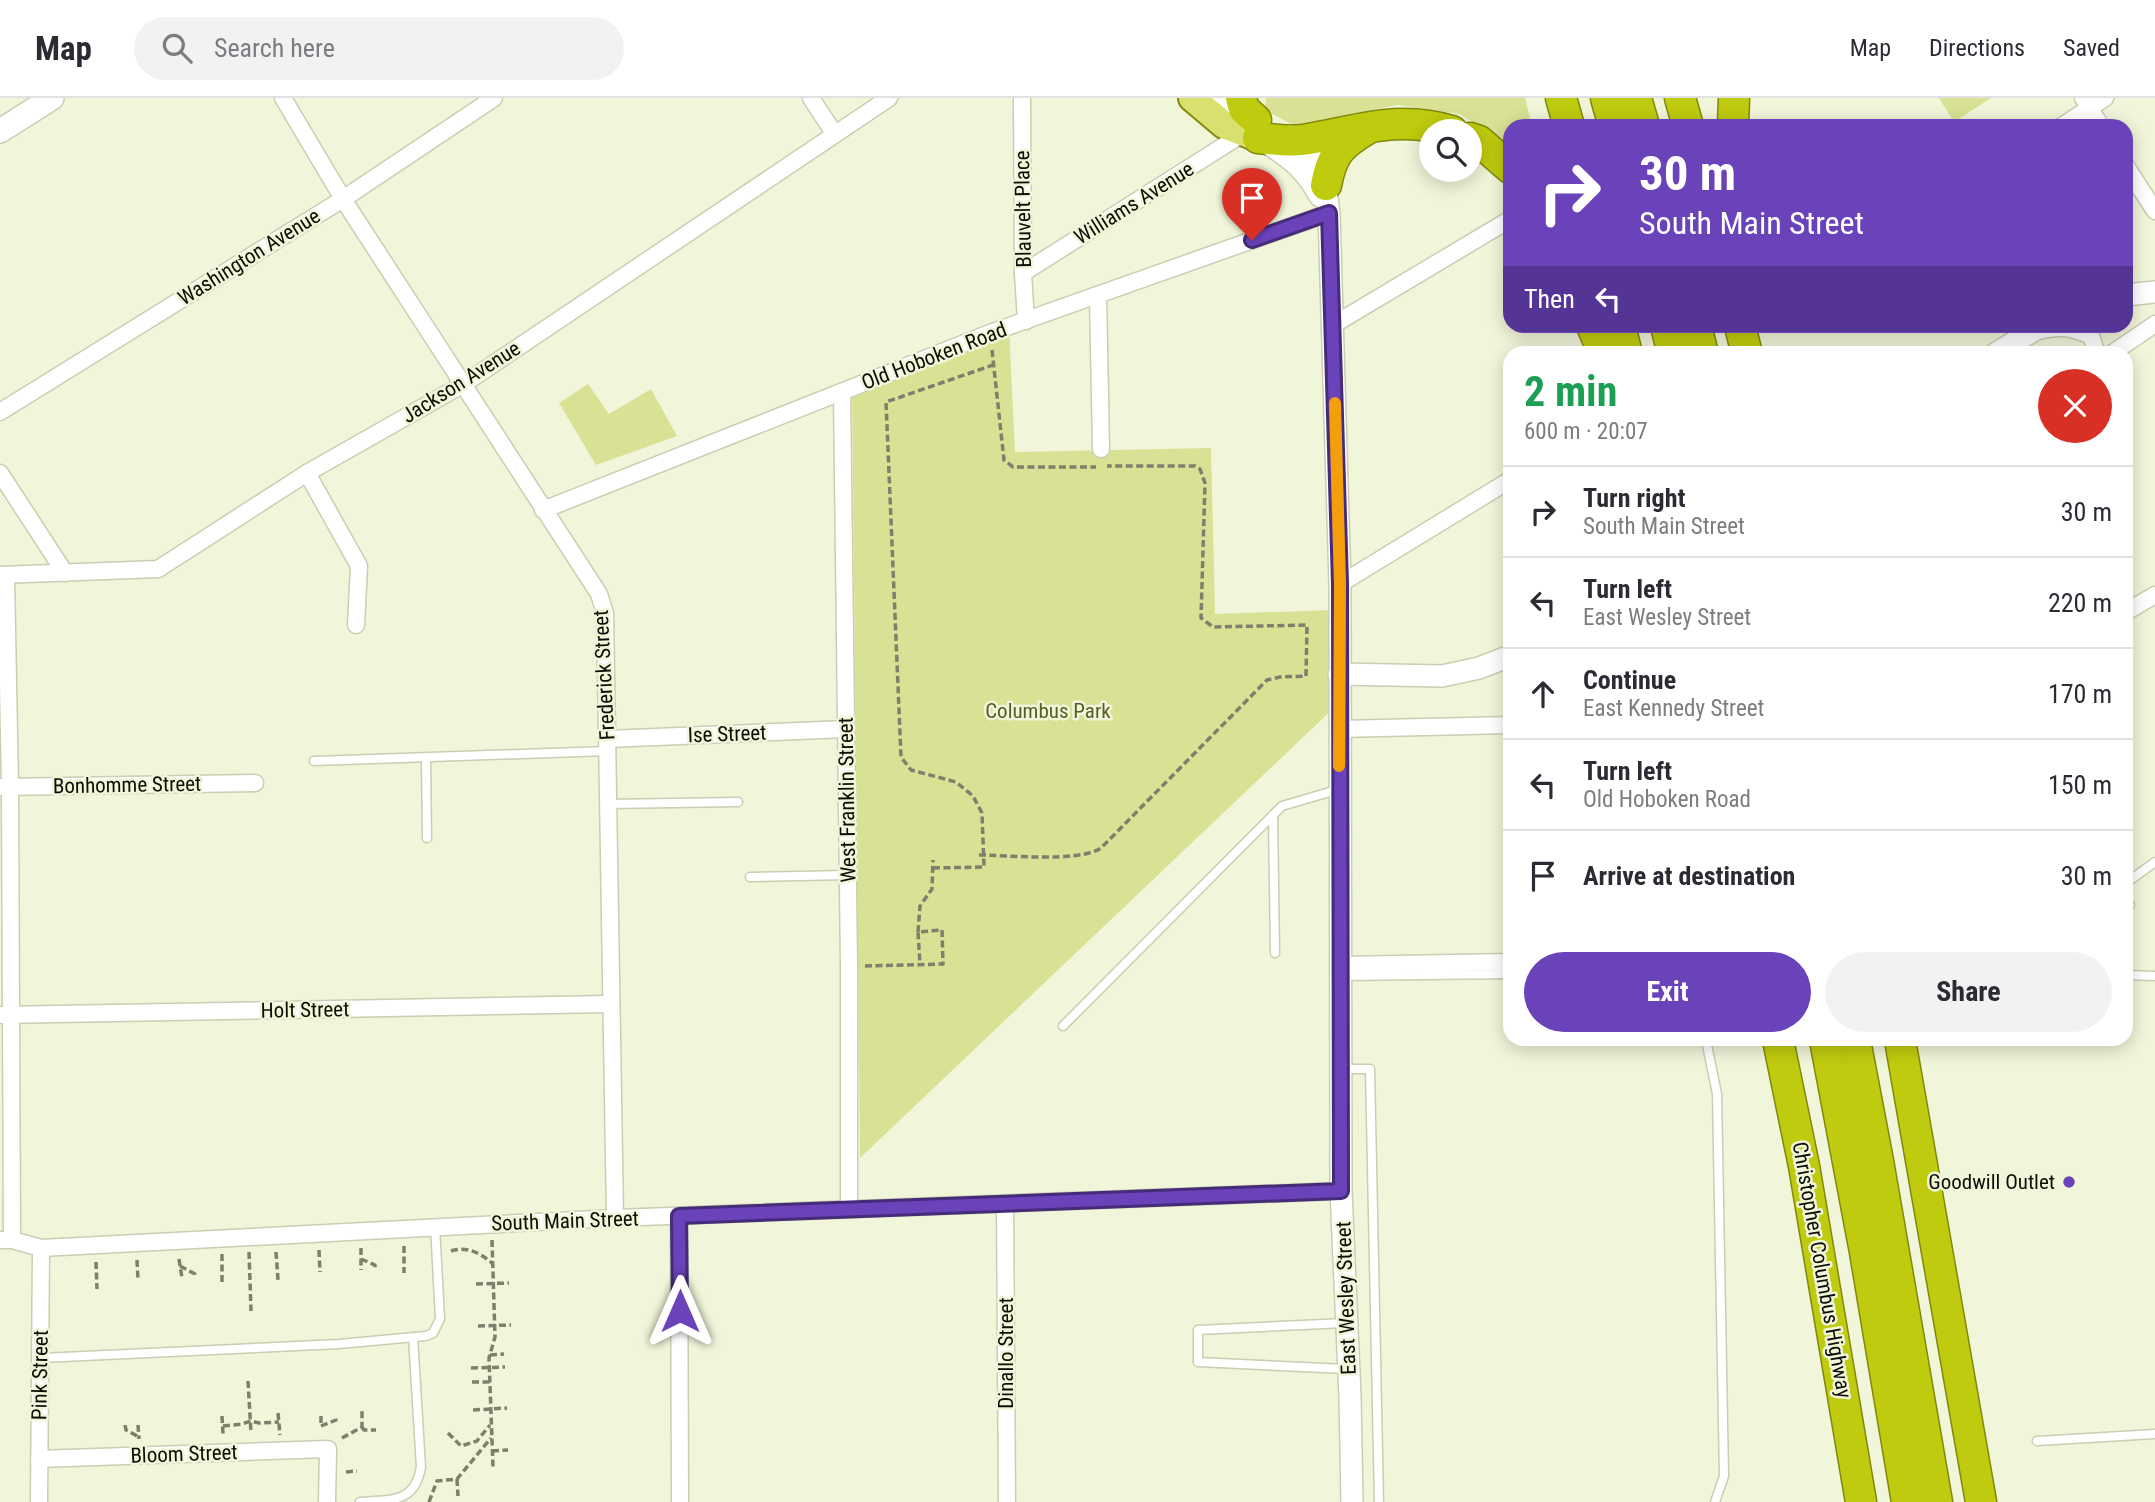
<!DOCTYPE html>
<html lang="en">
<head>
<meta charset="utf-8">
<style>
  body { margin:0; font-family:"Roboto Condensed",sans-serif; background:#f2f2f3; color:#2b2b33; height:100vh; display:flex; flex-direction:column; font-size:26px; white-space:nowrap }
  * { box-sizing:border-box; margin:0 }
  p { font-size:23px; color:#7c7c81 }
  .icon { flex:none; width:38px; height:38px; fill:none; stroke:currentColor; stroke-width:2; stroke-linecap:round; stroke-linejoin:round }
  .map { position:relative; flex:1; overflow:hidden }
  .sheet { position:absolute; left:1503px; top:248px; width:630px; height:700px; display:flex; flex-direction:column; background:#fff; border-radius:21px; box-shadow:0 4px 18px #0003 }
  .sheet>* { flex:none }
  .banner { position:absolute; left:1503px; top:21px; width:630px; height:214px; border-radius:21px; box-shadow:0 4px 18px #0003; background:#6a42ba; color:#fff; overflow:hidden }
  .buttons { position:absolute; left:1419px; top:21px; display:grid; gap:14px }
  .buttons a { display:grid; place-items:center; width:63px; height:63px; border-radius:50%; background:#fff; box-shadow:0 4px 18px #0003; font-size:35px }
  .pin { position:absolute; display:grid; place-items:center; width:60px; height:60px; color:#fff; margin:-72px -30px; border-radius:50% 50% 50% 0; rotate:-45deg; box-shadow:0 0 7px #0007 }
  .pin .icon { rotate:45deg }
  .me { position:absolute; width:77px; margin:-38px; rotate:0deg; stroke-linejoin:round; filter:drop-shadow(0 0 5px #0008) }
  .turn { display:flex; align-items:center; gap:24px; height:147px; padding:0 21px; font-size:32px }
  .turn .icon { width:91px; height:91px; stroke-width:2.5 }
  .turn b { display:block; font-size:49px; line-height:60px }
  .then { display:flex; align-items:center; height:66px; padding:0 21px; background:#0003; gap:14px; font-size:26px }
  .round { display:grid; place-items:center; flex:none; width:74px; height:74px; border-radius:37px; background:#f2f2f3 }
  .head { display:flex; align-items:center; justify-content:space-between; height:119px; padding:0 21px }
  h1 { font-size:42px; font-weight:700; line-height:52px; color:#1e9e55 }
  .action { display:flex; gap:14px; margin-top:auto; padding:14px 21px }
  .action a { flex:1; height:80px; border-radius:42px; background:#6a42ba; color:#fff; font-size:28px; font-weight:700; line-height:80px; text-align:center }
  .action a+a { background:#f2f2f3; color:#2b2b33 }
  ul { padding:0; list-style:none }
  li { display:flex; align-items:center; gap:21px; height:91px; padding:0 21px; border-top:2px solid #e1e1e2 }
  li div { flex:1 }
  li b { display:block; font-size:26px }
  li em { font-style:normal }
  header { display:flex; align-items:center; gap:42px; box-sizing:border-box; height:98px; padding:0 35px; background:#fff; border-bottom:2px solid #e1e1e2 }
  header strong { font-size:33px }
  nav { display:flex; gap:38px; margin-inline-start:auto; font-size:24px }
  .search { width:490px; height:63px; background:#f2f2f3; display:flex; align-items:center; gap:18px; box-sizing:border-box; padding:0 24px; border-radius:38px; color:#7c7c81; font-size:26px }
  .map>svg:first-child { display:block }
  .green { fill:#d9e294 }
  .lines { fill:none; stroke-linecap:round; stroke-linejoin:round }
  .service-casing { stroke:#caceb2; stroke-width:11 }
  .minor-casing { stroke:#caceb2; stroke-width:19 }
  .tertiary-casing { stroke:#caceb2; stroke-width:24 }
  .secondary-casing { stroke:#caceb2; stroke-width:26 }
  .primary-casing { stroke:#81890b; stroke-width:30 }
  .motorway-casing { stroke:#81890b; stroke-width:33 }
  .path { stroke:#7d806d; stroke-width:3.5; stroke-dasharray:7 3.5; stroke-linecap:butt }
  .service { stroke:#fff; stroke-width:8 }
  .minor { stroke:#fff; stroke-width:16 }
  .tertiary { stroke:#fff; stroke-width:21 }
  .secondary { stroke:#fff; stroke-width:23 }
  .primary { stroke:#d9e06e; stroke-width:26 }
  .motorway { stroke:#bfcb0e; stroke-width:30 }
  .route-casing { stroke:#452b79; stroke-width:18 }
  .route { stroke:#6a42ba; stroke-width:12 }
  .slow { stroke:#f59e0b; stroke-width:12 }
  .poi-dot { fill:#6a42ba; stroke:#f1f5d9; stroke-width:2.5 }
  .labels { text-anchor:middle; stroke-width:5; stroke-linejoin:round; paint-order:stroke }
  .street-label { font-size:21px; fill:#0d0e05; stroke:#f1f5d9 }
  .park-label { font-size:21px; fill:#575d24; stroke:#f1f5d9 }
  .poi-label { font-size:21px; fill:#0d0e05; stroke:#f1f5d9; text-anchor:end }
</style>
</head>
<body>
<header>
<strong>Map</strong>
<div class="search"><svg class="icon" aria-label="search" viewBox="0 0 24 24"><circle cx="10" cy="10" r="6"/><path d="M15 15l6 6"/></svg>Search here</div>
<nav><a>Map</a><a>Directions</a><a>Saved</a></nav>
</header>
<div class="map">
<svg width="2155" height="1404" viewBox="0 0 2155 1404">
  <rect width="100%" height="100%" fill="#f1f5d9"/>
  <!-- green -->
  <g class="green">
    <polygon points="1266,0 1525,0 1532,28 1510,28 1510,55 1497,39 1460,16 1398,7 1293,27 1265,12"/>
    <polygon points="1939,0 1991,0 1954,24"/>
    <polygon points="1009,229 1015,354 1211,350 1215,516 1335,512 1337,607 860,1060 852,289"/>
    <polygon points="588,286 609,316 651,291 677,338 596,367 559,305"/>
  </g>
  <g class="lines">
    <defs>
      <g id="service">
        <polyline points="426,660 427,740"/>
        <polyline points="314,663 608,653"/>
        <polyline points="608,706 738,704"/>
        <polyline points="1273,717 1275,855"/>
        <polyline points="750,779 848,777"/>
        <polyline points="2126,785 2155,764"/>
        <polyline points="2126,802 2130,807 2126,807"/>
        <polyline points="2126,877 2155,878"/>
        <polyline points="1342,878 1510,876"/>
        <polyline points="1063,928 1282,708 1340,691"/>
        <polyline points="1706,942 1717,996 1724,1378 1715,1404"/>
        <polyline points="1343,971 1370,971 1379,1404"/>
        <polyline points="1344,1225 1198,1232 1198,1264 1346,1271"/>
        <polyline points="41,1260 339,1246 426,1238 433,1235 440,1221 435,1128"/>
        <polyline points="2037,1343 2155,1336"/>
        <path d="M360 1404C394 1402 415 1404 421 1369L413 1239"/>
      </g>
      <g id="minor">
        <polyline points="283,0 343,101 599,496 605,515 615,1120"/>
        <polyline points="811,0 834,35"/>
        <polyline points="1022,0 1023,175 1026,223"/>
        <polyline points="2083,0 2101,28"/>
        <polyline points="2062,28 2105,0"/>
        <polyline points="2126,68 2155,113"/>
        <polyline points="1023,175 1244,35"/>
        <polyline points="1098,197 1101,351"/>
        <polyline points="1333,227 1509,122"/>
        <path d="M2031 234C2055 229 2068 227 2091 238L2097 256"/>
        <polyline points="2111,256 2155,226"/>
        <polyline points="842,294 849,869 849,1110"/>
        <polyline points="0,314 343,101 494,0"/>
        <polyline points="0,375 65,475"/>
        <polyline points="307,375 359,468 356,527"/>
        <polyline points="543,412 990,235 1329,115"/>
        <polyline points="0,477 158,471 307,375 462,287 889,0"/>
        <polyline points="6,477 10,689 12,1142"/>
        <polyline points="1340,486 1510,382"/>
        <polyline points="2126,514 2155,497"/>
        <polyline points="1339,631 1510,627"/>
        <polyline points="608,641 846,631"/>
        <polyline points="2,689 255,685"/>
        <polyline points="1340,867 1510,864"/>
        <polyline points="0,917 610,906"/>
        <polyline points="1005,1106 1007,1404"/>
        <polyline points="679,1118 680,1404"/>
        <polyline points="0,1142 12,1142 41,1150 615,1120 1341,1093"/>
        <polyline points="39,1361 328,1351 327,1404"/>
        <polyline points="39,1404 41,1150"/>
      </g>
      <g id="tertiary">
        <polyline points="1216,0 1251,20"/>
        <path d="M1290 38C1319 52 1326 86 1329 115L1340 486 1341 1093 1350 1298 1352 1404"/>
        <path d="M1264 43C1291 60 1304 70 1320 98"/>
        <polyline points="2126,197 2155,194"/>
        <polyline points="1995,256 2041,228"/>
        <polyline points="1339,576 1442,578 1479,570 1510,558"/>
      </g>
      <polyline id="secondary" points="0,33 52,0"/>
      <polyline id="primary" points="1192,0 1224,27 1258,40"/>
      <g id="motorway">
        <polyline points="1241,0 1244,11 1256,22"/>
        <polyline points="1561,0 1569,28"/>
        <polyline points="1606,0 1614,28"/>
        <polyline points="1636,0 1644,28"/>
        <polyline points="1680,0 1688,28"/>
        <polyline points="1733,28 1734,0"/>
        <path d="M1258 40C1272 41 1288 44 1302 42 1356 34 1395 16 1452 33"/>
        <polyline points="1470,40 1479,43 1510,70"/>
        <path d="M1326 87C1332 56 1340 47 1367 31"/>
        <polyline points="1592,228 1604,256"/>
        <polyline points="1620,228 1627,256"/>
        <polyline points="1666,228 1673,256"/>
        <polyline points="1696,228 1703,256"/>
        <polyline points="1740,228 1747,256"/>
        <polyline points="1778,942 1804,1068 1861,1404"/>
        <polyline points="1825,942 1865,1154 1907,1404"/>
        <polyline points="1855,942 1878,1063 1937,1404"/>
        <polyline points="1900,942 1981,1404"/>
      </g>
    </defs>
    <!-- service casing -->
    <use href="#service" class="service-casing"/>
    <!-- minor casing -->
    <use href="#minor" class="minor-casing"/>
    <!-- tertiary casing -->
    <use href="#tertiary" class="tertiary-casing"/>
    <!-- secondary casing -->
    <use href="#secondary" class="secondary-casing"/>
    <!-- primary casing -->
    <use href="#primary" class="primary-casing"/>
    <!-- motorway casing -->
    <use href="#motorway" class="motorway-casing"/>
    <!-- path -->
    <g class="path">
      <polyline points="992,252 1004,362 1013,369 1096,369"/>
      <path d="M979 757C1008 757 1078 765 1101 750L1267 582 1280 579 1306 578 1307 527 1213 529 1201 520 1205 385 1200 371 1195 368H1107"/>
      <polyline points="933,770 984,769 982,715 973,698 956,684 911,672 901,659 886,304 993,267"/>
      <polyline points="918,834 920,808 932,791 933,762"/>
      <polyline points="865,868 943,866 942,832 918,834 920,867"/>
      <polyline points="492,1142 495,1239 489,1260 493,1369"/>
      <polyline points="404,1148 404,1175"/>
      <polyline points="361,1150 361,1172"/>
      <polyline points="319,1152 320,1174"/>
      <path d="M451 1153C467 1148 481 1155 493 1166"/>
      <polyline points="249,1154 251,1213"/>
      <polyline points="276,1154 278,1182"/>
      <polyline points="222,1156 222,1184"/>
      <polyline points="179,1161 182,1180"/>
      <polyline points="361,1161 375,1167 375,1171"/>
      <polyline points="137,1162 138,1182"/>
      <polyline points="96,1164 97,1191"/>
      <polyline points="180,1168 195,1176 195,1179"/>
      <polyline points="476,1186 509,1185"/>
      <polyline points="478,1228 511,1227"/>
      <polyline points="490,1257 504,1256"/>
      <polyline points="471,1270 505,1269"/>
      <polyline points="248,1283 251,1335"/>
      <polyline points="472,1284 490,1284"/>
      <polyline points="473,1312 507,1310"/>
      <polyline points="278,1315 280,1337"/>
      <polyline points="222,1318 223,1336"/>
      <polyline points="321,1318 321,1328"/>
      <polyline points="125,1327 126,1332 139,1339"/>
      <polyline points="138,1327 139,1341"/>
      <polyline points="223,1328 242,1326 251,1323 259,1325 279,1324"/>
      <polyline points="321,1328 336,1322 335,1318"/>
      <polyline points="362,1329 364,1332 376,1332"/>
      <polyline points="448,1335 461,1348 477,1343 490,1327"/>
      <polyline points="342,1340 362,1329 362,1311"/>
      <polyline points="492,1353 508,1352"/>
      <polyline points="346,1374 357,1373"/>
      <polyline points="457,1381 458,1398"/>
      <polyline points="429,1404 437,1383 457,1381 491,1340"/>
    </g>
    <!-- service -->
    <use href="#service" class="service"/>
    <!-- minor -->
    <use href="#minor" class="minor"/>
    <!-- tertiary -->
    <use href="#tertiary" class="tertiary"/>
    <!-- secondary -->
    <use href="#secondary" class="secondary"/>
    <!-- primary -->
    <use href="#primary" class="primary"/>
    <!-- motorway -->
    <use href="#motorway" class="motorway"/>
  </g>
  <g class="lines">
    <defs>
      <polyline id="route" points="680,1213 679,1118 1341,1093 1340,486 1329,115 1252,142"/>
    </defs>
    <!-- route casing -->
    <use href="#route" class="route-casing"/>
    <!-- route -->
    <use href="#route" class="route"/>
    <!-- slow -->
    <polyline class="slow" points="1335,305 1340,486 1339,668"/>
  </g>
  <!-- markers -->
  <circle class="poi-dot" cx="2069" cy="1084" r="7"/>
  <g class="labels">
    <!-- street labels -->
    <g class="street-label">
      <text transform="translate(1134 105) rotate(-32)" y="7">Williams Avenue</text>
      <text transform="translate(1023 111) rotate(-91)" y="7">Blauvelt Place</text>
      <text transform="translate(249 159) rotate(-32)" y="7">Washington Avenue</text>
      <text transform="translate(934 258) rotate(-21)" y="7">Old Hoboken Road</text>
      <text transform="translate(461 284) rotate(-32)" y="7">Jackson Avenue</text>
      <text transform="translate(604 577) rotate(-93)" y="7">Frederick Street</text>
      <text transform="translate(727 636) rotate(-2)" y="7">Ise Street</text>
      <text transform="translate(127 687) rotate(-1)" y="7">Bonhomme Street</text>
      <text transform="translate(847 702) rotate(-91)" y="7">West Franklin Street</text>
      <text transform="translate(305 912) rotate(-1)" y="7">Holt Street</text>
      <text transform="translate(565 1123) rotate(-2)" y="7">South Main Street</text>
      <text transform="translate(1822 1172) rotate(80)" y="7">Christopher Columbus Highway</text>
      <text transform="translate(1346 1200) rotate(-92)" y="7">East Wesley Street</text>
      <text transform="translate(1006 1255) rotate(-90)" y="7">Dinallo Street</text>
      <text transform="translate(40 1277) rotate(-89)" y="7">Pink Street</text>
      <text transform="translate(184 1356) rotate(-2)" y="7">Bloom Street</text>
    </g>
    <!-- park labels -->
    <g class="park-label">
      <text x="1048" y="620">Columbus Park</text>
    </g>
    <!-- poi labels -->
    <g class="poi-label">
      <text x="2055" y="1091">Goodwill Outlet</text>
    </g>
  </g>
</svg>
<div class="buttons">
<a><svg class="icon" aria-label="search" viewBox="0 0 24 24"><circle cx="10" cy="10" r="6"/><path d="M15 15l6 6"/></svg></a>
</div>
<div class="pin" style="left:1252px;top:142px;background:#d93025"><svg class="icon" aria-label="arrive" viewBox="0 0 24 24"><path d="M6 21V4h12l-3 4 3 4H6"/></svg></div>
<svg class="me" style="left:680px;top:1213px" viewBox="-20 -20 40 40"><path d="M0-17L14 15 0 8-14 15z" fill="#6a42ba" stroke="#fff" stroke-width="4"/></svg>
<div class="banner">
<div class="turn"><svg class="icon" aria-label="right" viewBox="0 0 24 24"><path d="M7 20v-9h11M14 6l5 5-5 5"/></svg><div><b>30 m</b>South Main Street</div></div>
<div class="then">Then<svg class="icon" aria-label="left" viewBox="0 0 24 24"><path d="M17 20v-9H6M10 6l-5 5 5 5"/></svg></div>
</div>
<section class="sheet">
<div class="head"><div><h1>2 min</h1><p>600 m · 20:07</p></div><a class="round" style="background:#d93025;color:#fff"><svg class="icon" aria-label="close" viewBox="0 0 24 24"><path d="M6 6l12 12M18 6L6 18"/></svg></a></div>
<ul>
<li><svg class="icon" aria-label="right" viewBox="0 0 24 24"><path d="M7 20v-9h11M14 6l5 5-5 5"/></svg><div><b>Turn right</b><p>South Main Street</p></div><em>30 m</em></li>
<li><svg class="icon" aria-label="left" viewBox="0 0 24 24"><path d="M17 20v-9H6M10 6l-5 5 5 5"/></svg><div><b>Turn left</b><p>East Wesley Street</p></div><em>220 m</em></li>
<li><svg class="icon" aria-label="ahead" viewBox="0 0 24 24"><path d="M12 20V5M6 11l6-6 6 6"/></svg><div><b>Continue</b><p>East Kennedy Street</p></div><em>170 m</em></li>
<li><svg class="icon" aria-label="left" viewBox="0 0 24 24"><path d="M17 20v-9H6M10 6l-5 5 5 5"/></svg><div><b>Turn left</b><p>Old Hoboken Road</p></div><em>150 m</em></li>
<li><svg class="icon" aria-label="arrive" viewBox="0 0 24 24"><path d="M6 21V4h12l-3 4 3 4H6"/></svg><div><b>Arrive at destination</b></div><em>30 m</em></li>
</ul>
<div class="action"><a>Exit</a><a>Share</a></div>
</section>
</div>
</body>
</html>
